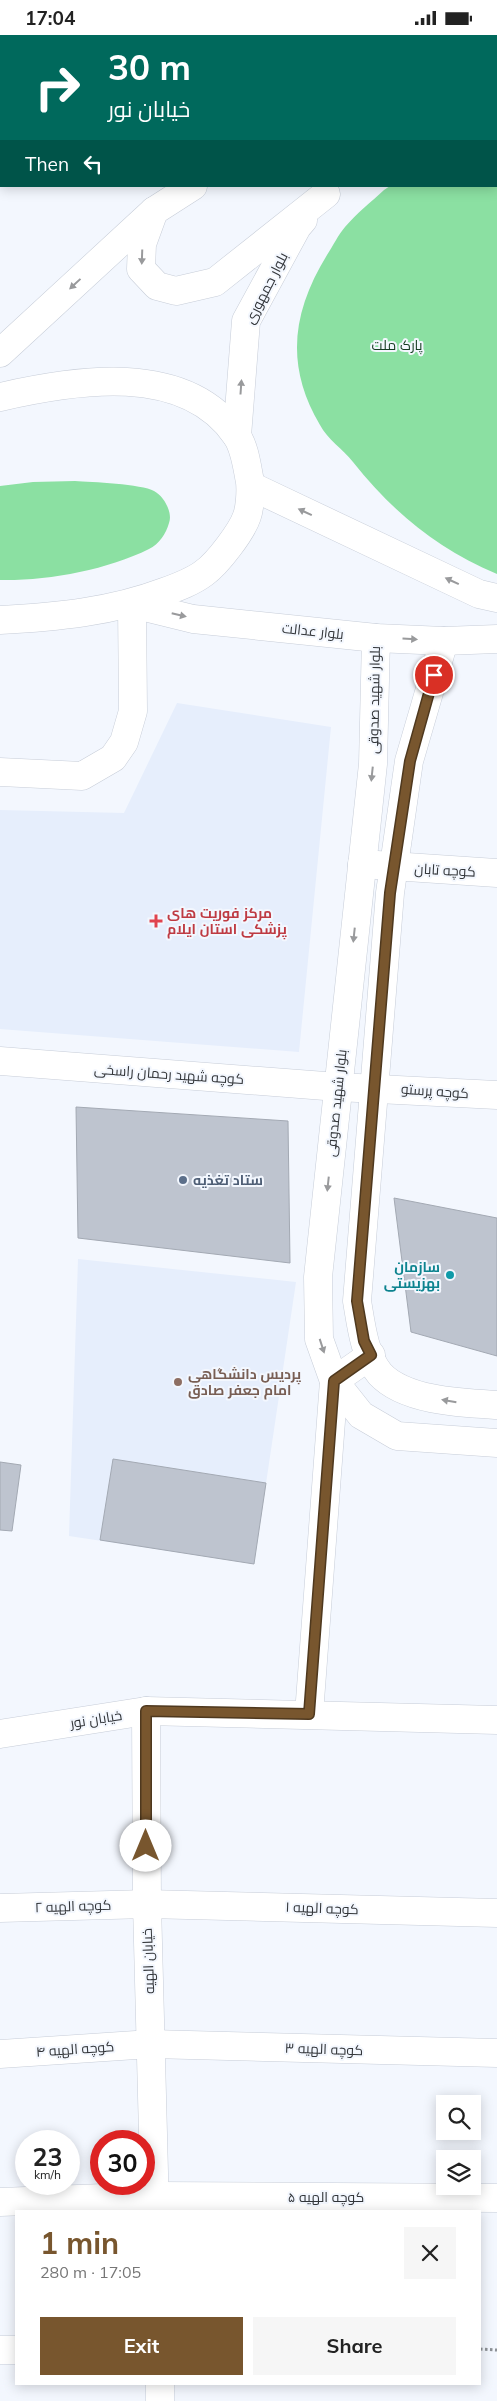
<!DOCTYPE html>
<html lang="en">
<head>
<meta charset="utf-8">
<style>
  body { margin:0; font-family:Mulish,Cairo,sans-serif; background:#f6f6f6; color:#222; height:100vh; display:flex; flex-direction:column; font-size:19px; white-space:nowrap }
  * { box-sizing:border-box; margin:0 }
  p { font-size:16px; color:#767676 }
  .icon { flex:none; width:28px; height:28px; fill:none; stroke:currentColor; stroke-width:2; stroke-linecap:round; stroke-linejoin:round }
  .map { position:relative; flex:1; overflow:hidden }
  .panel { position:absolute; left:15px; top:2175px; width:466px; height:175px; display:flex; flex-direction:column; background:#fff; border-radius:0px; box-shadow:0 2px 12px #0003 }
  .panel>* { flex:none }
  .hud { position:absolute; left:0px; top:0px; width:498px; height:152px; box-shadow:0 2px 12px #0003; background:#00695c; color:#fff; overflow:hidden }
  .controls { position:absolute; left:436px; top:2060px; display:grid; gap:10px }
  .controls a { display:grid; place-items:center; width:45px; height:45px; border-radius:0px; background:#fff; box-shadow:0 2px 12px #0003; font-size:25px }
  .speed { position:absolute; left:15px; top:2095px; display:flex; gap:10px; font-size:25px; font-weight:700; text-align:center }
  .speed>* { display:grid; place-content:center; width:65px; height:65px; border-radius:50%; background:#fff; box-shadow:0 2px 12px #0003; line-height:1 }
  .speed small { font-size:12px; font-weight:400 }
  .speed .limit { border:8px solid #d22; background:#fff; color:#111 }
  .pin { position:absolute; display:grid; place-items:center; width:42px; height:42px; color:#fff; margin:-21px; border:2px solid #fff; border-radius:50%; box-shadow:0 1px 5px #0007 }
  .me { position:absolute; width:55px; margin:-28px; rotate:0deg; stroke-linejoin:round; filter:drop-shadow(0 0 4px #0008) }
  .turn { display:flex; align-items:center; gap:18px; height:105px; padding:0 25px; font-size:22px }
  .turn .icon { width:65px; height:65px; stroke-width:2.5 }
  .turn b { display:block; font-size:35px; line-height:42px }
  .then { display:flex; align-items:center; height:48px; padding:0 25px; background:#0003; gap:10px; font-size:19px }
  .round { display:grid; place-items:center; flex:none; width:52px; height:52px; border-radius:0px; background:#f6f6f6 }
  .headline { display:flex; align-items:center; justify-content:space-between; height:85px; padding:0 25px }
  h1 { font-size:30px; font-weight:700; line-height:38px; color:#78562e }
  .action { display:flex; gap:10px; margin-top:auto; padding:10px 25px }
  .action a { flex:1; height:58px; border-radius:0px; background:#78562e; color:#fff; font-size:20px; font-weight:700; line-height:58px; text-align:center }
  .action a+a { background:#f6f6f6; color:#222 }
  .status { display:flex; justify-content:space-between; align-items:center; height:35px; padding:0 25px; background:#fff; direction:ltr }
  .status svg { height:14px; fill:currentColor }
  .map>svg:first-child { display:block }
  .built { fill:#e6eefc }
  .green { fill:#8be0a2 }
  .building { fill:#bec4cf; stroke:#a3a9b3 }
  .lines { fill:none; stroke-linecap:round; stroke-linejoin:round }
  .minor-casing { stroke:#c7cdd8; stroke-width:29 }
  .major-casing { stroke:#c7cdd8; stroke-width:29 }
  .path { stroke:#8d9196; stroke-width:3; stroke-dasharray:2.5 2.5; stroke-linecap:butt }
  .minor { stroke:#fff; stroke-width:28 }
  .major { stroke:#fff; stroke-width:28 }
  .oneway { fill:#999a9c }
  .route-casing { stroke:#4e381e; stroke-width:12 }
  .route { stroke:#78562e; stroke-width:9 }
  .health-dot { fill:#e0444e; stroke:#f3f7fe; stroke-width:2 }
  .service-dot { fill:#5c6f8a; stroke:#f3f7fe; stroke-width:2 }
  .culture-dot { fill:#0f9aa8; stroke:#f3f7fe; stroke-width:2 }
  .education-dot { fill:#8d6e63; stroke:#f3f7fe; stroke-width:2 }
  .labels { text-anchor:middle; stroke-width:4; stroke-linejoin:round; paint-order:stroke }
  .street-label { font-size:14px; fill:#33363a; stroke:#f3f7fe }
  .park-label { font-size:14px; fill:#153b21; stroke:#f3f7fe }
  .health-label { font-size:14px; font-weight:bold; fill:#be3a42; stroke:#f3f7fe; text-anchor:start }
  .service-label { font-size:14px; font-weight:bold; fill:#4e5e75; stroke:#f3f7fe; text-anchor:start }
  .culture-label { font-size:14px; font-weight:bold; fill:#0d838f; stroke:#f3f7fe; text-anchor:end }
  .education-label { font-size:14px; font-weight:bold; fill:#785e54; stroke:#f3f7fe; text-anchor:start }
</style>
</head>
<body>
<div class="status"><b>17:04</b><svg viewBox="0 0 49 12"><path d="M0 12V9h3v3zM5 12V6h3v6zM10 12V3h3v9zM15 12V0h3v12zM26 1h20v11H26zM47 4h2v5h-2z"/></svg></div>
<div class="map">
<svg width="497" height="2366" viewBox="0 0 497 2366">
  <rect width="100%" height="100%" fill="#f3f7fe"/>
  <!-- built -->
  <g class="built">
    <polygon points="177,668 331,692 299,1017 0,994 0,775 124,778"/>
    <polygon points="78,1224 296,1247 254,1529 69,1501"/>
  </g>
  <!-- green -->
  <g class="green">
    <path d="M497 81V539C437 514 393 477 353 427 343 414 327 404 320 390 285 331 292 277 327 220 333 211 338 200 345 192 357 178 371 167 384 155L390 151H496Z"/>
    <path d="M75 446C91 447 142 449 154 456 164 461 173 478 169 488 166 499 159 509 149 514 107 535 47 546 0 545V451L33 447Z"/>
  </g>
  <!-- building -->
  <g class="building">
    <polygon points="76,1072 288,1086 290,1228 78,1203"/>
    <polygon points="394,1163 497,1183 497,1321 411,1297"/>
    <polygon points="113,1424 266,1448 254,1529 100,1505"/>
    <polygon points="0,1427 21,1430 12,1496 0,1495"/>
  </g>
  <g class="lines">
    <defs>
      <g id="minor">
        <polyline points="294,0 294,1"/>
        <polyline points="446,1 449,0"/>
        <polyline points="496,29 497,29"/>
        <polyline points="0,67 1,67"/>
        <polyline points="154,176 142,209 141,234 157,251 176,256 215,247 326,159"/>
        <polyline points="0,318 154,176 193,151"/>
        <polyline points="237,401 246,286 297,192 303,185"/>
        <polyline points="0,737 82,741 113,723 124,707 133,676 132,569"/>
        <polyline points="362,829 497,838"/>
        <polyline points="0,1026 338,1052 497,1060"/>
        <polyline points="146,1676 147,1869 155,2176"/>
        <polyline points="309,1679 334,1346 371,1320"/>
        <polyline points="0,1699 146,1676 497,1685"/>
        <polyline points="0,1873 147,1869 497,1878"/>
        <polyline points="0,2019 151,2009 497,2018"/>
        <polyline points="0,2167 155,2161 497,2163"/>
        <polyline points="0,2315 16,2315"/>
        <polyline points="160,2349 160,2366"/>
      </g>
      <g id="major">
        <path d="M0 362C74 345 185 326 236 400 245 412 247 432 250 447 251 456 250 472 247 481 242 496 218 528 204 538 192 547 178 552 164 557 111 577 56 582 0 585"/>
        <polyline points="251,451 479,559 497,563"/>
        <polyline points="132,569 193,584 376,603 444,606 497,604"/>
        <polyline points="376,603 373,729 318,1242 319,1304 334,1346 361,1380 397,1401 497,1408"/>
        <path d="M444 606 409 726 390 858 357 1266C361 1289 364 1320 380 1339 405 1366 462 1368 497 1370"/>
      </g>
    </defs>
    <!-- minor casing -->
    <use href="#minor" class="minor-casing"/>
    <!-- major casing -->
    <use href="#major" class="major-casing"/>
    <!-- path -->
    <polyline class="path" points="480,2314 497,2315"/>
    <!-- minor -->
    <use href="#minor" class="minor"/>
    <!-- major -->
    <use href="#major" class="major"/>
  </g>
  <!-- one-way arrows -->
  <defs><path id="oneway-solid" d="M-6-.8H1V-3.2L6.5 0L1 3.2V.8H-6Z" transform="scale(1.25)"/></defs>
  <g class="oneway">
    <use href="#oneway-solid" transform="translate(142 222) rotate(92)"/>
    <use href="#oneway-solid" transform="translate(75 249) rotate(137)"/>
    <use href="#oneway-solid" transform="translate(241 352) rotate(-86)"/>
    <use href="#oneway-solid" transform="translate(305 477) rotate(-155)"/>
    <use href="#oneway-solid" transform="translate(452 546) rotate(-155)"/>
    <use href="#oneway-solid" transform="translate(179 580) rotate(13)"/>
    <use href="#oneway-solid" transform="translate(410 604) rotate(3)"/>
    <use href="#oneway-solid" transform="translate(372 739) rotate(96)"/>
    <use href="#oneway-solid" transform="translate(354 900) rotate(96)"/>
    <use href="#oneway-solid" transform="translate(328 1149) rotate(96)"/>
    <use href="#oneway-solid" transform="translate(322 1311) rotate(72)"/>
    <use href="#oneway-solid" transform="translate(449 1366) rotate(-170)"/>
  </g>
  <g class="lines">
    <defs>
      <polyline id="route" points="146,1811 146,1676 309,1679 334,1346 371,1320 364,1306 357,1266 390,858 410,726 434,640"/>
    </defs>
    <!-- route casing -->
    <use href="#route" class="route-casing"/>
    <!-- route -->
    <use href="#route" class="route"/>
  </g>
  <!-- markers -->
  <path class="health-dot" d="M153.5 878.5h5v5h5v5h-5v5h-5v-5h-5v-5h5z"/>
  <circle class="service-dot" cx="183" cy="1145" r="5"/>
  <circle class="culture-dot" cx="450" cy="1240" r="5"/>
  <circle class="education-dot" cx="178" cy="1347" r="5"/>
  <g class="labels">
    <!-- street labels -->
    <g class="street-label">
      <text transform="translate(266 253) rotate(-63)" y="5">بلوار جمهوری</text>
      <text transform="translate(313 596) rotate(6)" y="5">بلوار عدالت</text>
      <text transform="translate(374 665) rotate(-89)" y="5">بلوار شهید صدوقی</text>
      <text transform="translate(445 835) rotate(3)" y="5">کوچه تابان</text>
      <text transform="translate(169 1039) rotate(4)" y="5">کوچه شهید رحمان راسخی</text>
      <text transform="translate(435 1056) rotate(4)" y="5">کوچه پرستو</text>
      <text transform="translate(336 1068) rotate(-84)" y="5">بلوار شهید صدوقی</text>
      <text transform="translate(96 1684) rotate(-9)" y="5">خیابان نور</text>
      <text transform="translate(73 1871) rotate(-2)" y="5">کوچه الهیه ۲</text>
      <text transform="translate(322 1873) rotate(2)" y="5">کوچه الهیه ۱</text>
      <text transform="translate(148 1926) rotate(-92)" y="5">خیابان الهیه</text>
      <text transform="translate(75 2014) rotate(-4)" y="5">کوچه الهیه ۴</text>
      <text transform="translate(324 2014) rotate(2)" y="5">کوچه الهیه ۳</text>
      <text x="326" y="2167">کوچه الهیه ۵</text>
    </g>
    <!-- park labels -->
    <g class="park-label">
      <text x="397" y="315">پارک ملت</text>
    </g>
    <!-- health labels -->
    <g class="health-label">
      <text x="167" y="883">مرکز فوریت های<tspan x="167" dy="16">پزشکی استان ایلام</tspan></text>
    </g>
    <!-- service labels -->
    <g class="service-label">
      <text x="193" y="1150">ستاد تغذیه</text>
    </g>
    <!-- culture labels -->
    <g class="culture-label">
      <text x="440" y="1237">سازمان<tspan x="440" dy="16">بهزیستی</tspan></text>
    </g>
    <!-- education labels -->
    <g class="education-label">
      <text x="188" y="1344">پردیس دانشگاهی<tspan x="188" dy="16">امام جعفر صادق</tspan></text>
    </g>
  </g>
</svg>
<div class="controls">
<a><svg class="icon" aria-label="search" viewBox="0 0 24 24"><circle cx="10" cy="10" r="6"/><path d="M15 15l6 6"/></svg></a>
<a><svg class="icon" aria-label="layers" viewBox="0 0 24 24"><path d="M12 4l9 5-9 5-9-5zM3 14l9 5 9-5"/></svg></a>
</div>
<div class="speed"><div>23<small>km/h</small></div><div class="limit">30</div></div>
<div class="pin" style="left:434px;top:640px;background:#d93025"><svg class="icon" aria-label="arrive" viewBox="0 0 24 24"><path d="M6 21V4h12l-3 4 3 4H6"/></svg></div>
<svg class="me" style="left:146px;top:1811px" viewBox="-20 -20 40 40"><circle r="19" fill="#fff"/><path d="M0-13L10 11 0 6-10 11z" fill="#78562e"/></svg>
<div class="hud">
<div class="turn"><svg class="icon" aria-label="right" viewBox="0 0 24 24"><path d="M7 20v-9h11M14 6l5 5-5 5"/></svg><div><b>30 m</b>خیابان نور</div></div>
<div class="then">Then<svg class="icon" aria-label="left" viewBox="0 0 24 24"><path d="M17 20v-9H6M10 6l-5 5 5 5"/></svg></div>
</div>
<section class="panel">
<div class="headline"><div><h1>1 min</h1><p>280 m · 17:05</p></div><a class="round"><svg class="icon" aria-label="close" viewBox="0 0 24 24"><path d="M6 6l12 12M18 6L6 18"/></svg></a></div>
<div class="action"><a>Exit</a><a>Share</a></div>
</section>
</div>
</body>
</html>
